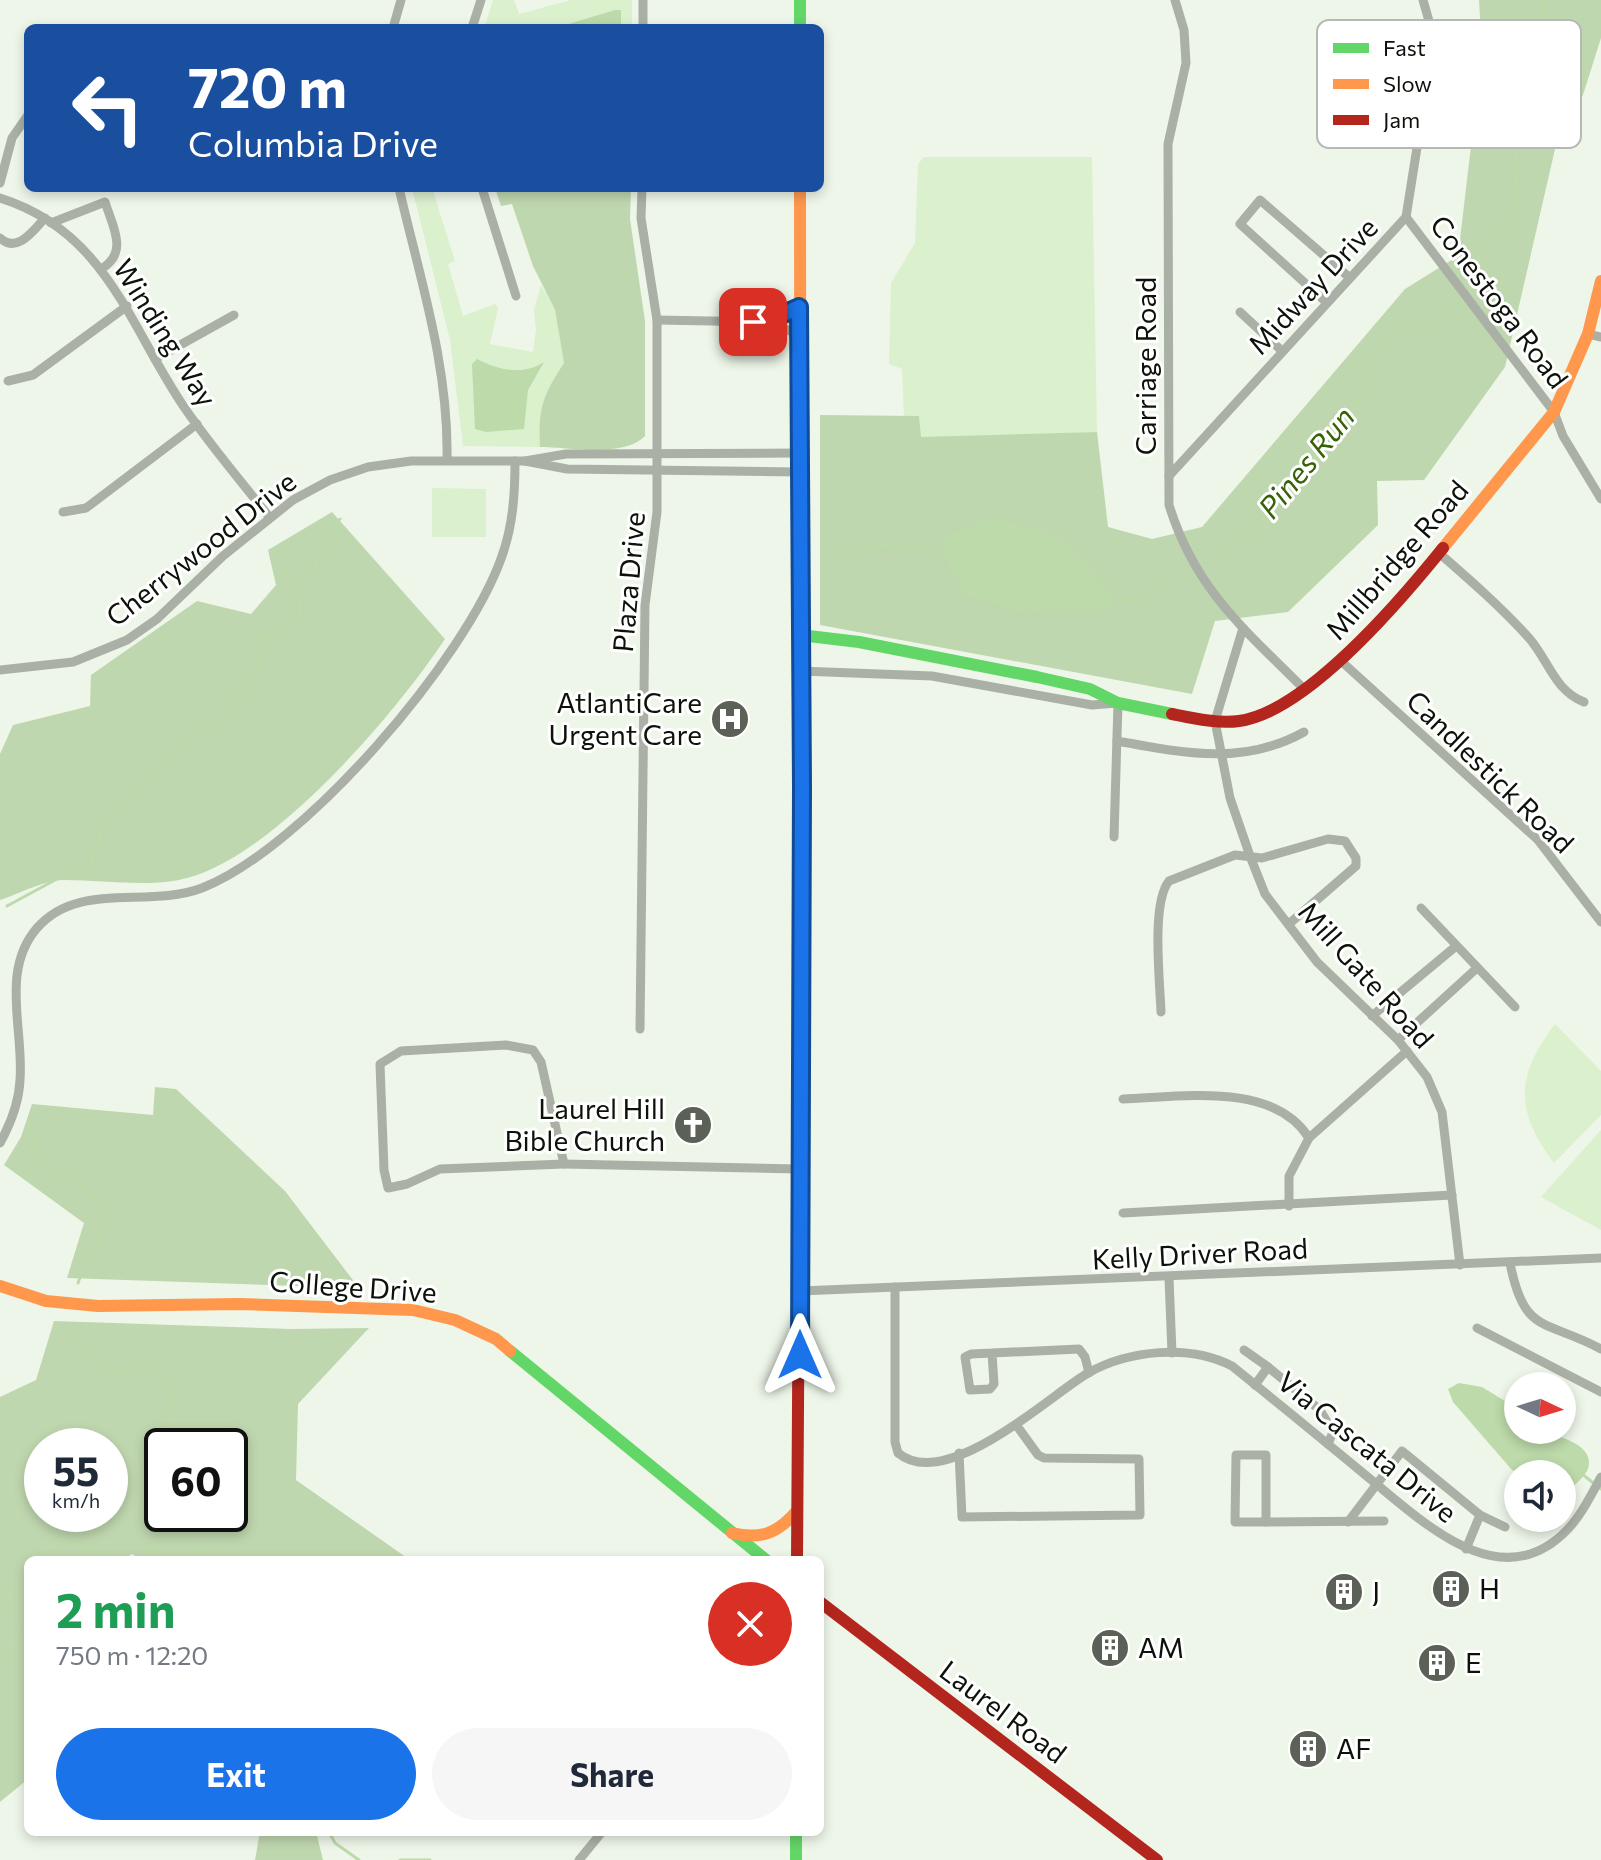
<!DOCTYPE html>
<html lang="en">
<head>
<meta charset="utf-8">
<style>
  body { margin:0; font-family:Commissioner,sans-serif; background:#f6f6f7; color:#1f2937; height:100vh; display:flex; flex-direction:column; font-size:30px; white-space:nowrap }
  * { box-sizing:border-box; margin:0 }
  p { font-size:26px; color:#747a83 }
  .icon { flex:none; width:44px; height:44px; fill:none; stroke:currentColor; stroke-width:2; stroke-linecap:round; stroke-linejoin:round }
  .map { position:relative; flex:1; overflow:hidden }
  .drawer { position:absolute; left:24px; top:1556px; width:800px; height:280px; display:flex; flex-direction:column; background:#fff; border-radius:12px; box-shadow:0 4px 12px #0003 }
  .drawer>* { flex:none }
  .guide { position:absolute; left:24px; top:24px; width:800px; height:168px; border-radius:12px; box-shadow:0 4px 12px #0003; background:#1a4fa0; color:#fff; overflow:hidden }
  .needle { width:52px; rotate:94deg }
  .buttons { position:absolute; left:1504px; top:1372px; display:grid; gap:16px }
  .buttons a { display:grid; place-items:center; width:72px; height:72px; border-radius:50%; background:#fff; box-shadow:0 4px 12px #0003; font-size:40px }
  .speed { position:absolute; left:24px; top:1428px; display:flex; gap:16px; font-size:40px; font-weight:700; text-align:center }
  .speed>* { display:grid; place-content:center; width:104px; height:104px; border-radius:50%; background:#fff; box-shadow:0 4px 12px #0003; line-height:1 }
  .speed small { font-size:20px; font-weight:400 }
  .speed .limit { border:4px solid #111; border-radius:12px; background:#fff; color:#111 }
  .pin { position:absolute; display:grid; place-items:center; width:68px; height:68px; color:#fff; margin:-34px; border-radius:16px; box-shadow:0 4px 12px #0006 }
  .me { position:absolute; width:88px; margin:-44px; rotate:0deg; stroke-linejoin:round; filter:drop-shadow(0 0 6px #0008) }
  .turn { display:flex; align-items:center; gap:28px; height:168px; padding:0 32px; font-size:36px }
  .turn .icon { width:104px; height:104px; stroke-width:2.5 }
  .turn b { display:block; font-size:56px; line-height:68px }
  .round { display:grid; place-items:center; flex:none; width:84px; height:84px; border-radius:42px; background:#f6f6f7 }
  .headline { display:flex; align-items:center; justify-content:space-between; height:136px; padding:0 32px }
  h1 { font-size:48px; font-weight:700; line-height:60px; color:#1e9e55 }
  .primary-button { display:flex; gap:16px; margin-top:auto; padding:16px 32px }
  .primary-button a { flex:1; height:92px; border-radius:48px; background:#1a73e8; color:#fff; font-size:32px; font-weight:700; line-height:92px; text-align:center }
  .primary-button a+a { background:#f6f6f7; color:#1f2937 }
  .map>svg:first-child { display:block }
  .green { fill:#dbf0cd }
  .forest { fill:#bfd7af; fill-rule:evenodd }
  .water { fill:#bddaaa }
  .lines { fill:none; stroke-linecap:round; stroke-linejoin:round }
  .stream { stroke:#bddaaa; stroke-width:3 }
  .street { stroke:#abb0a7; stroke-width:9 }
  .fast { stroke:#63d668; stroke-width:12 }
  .slow { stroke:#ff974d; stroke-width:12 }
  .jam { stroke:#b3261e; stroke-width:12 }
  .route-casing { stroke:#114b97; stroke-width:20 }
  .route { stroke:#1a73e8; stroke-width:14 }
  .labels { text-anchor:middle; stroke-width:6; stroke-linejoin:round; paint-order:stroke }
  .street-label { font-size:28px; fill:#0c1109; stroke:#fff }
  .poi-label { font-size:28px; fill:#0c1109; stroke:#fff; text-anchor:start }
  .water-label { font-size:30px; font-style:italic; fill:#376205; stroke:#fff }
  .key { fill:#fff; stroke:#b6b8b5; stroke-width:2 }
  .key-label { font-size:22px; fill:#0c1109 }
</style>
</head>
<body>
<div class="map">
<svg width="1601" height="1860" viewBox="0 0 1601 1860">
  <rect width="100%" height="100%" fill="#eef6e9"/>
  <!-- green -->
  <g class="green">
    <polygon points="493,0 514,0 519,14 571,0 632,0 632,28 484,28"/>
    <polygon points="924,157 1092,157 1097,432 920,438 919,416 904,417 902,369 889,364 891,283 915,243 918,164"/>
    <path d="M412 188H432L455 261 448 264 463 316 495 304 498 308 490 344 533 352 536 330 534 310 541 285 555 310 564 363C544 392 539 412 540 447L463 446 450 340Z"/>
    <polygon points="432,488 486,489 486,537 432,537"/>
    <path d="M1555 1024 1601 1071V1115L1554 1163C1514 1110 1516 1075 1555 1024Z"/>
    <polygon points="1601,1130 1601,1230 1541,1197"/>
  </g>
  <!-- forest -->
  <g class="forest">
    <polygon points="1479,0 1601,0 1601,38 1583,95 1558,136 1505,367 1424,480 1377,481 1378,525 1288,612 1215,621 1192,694 820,625 820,415 919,416 921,437 1097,432 1108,527 1152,539 1202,527 1405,289 1458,256 1482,53"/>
    <path d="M495 188H631L630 219 645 321V436C624 458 569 447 540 447 538 408 543 395 564 363L555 310 533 266 512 204 501 206Z"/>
    <path d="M332 512 445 639C396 713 268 864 179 880 141 887 102 880 64 880 44 880 19 894 0 900V754L13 725 90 706 91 675 197 601 251 614 276 585 268 550Z"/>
    <polygon points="155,1087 176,1089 285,1191 359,1288 67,1278 84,1223 4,1165 21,1137 32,1104 153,1115"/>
    <path d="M54 1321 291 1329 369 1328 298 1404 296 1480 410 1560H144L132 1554 121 1560H28V1779L0 1802V1397L36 1380ZM110 1446V1514H42V1446ZM230 1446V1514H162V1446Z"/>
    <polygon points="260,1832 316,1832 323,1860 255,1860"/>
  </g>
  <!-- water -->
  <g class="water">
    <polygon points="615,10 621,10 621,28 555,28"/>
    <path d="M477 359C498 370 523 376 544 362L528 390 524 429 486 432 475 429 472 364Z"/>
    <path d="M984 518H1004L1013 525 1035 526 1056 535 1114 594 1113 610 1017 611 962 593C958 576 943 565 943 543L950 535 974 527Z"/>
    <path d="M1459 1383 1482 1387 1518 1409V1430C1537 1430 1601 1439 1587 1471 1581 1480 1574 1488 1562 1490V1474H1519L1512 1470 1453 1402 1448 1389Z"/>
  </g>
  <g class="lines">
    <!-- stream -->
    <g class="stream">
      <polyline points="836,553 872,545 947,547"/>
      <path d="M1221 555 1260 523 1354 409 1381 343C1413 324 1458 322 1475 285 1480 273 1478 260 1481 248L1505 231 1518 206 1515 168 1518 136 1541 40 1544 0"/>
      <polyline points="1114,599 1132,600 1172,587"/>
      <polyline points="7,906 68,873 90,867 103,828 150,773 190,737 221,719 258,673 256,652 262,645 259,638 277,636 301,618 297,581 315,567 323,540 340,519"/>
      <path d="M27 1125 41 1160 74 1181 109 1211C110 1223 84 1263 78 1283"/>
      <path d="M72 1331C79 1349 100 1375 122 1374L140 1359 151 1362 175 1396 167 1430 180 1446"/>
      <polyline points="1582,1474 1601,1489"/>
      <polyline points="178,1537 179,1528 201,1524 208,1514"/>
      <polyline points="178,1537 206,1560"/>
      <path d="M35 1560C59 1527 85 1547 114 1560"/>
      <polyline points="90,1560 108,1558"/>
      <polyline points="136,1560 152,1547 178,1537"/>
      <polyline points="0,1610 28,1570"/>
      <polyline points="0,1664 28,1621"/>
      <polyline points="329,1832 335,1843 359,1860"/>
      <polyline points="400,1860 430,1860"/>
    </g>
    <!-- street -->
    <g class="street">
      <path d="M1175 0 1184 30 1186 63 1168 144 1169 505C1195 589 1243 628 1304 689"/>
      <polyline points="393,28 401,0"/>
      <polyline points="472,28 481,0"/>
      <polyline points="643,28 643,0"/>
      <polyline points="0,183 12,138 28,115"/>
      <path d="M399 188C420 279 449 366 447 460"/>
      <polyline points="482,188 516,296"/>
      <path d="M0 198C106 231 129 326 184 407 210 445 241 481 270 518"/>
      <polyline points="1406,217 1554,412 1563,436 1601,499"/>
      <path d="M51 223 105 202C113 227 129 253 101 269"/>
      <path d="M0 238C17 254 33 231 45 218"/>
      <polyline points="1327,303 1240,224 1260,200 1350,278"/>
      <polyline points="1240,312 1282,351"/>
      <polyline points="657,320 766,322 799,307"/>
      <polyline points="766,322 798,334"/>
      <polyline points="1588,334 1601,337"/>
      <polyline points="155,359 234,315"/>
      <polyline points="8,381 33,375 127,306"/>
      <polyline points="525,461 567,469 799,472"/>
      <polyline points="1169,476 1406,217 1432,53 1431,28 1423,0"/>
      <polyline points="63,512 86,508 197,424"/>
      <path d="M1439 553C1470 580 1501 607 1529 638 1549 661 1554 690 1584 702"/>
      <polyline points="1243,628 1215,721 1230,798 1250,856 1265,894 1317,962 1398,1040 1427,1077 1442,1112 1460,1265"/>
      <polyline points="1341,661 1538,840 1601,922"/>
      <polyline points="0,670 73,662 127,640 157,619 223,556 293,500 330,480 368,467 411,461 525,461 566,454 799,453"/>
      <polyline points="800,671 932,676 1092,705 1118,703 1114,837"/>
      <path d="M1117 741C1183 753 1243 766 1304 732"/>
      <polyline points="1421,908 1515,1007"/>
      <path d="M1161 1012C1160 982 1151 903 1169 881L1235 855 1262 858 1328 839 1345 841 1356 858V866L1290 923"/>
      <polyline points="1372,1016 1455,947"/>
      <polyline points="640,1029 645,605 657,512 657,320 641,218 642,188"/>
      <polyline points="1398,1040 1477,968"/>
      <polygon points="506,1045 533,1050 541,1062 564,1164 440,1169 407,1184 388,1188 384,1170 380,1064 401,1051"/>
      <path d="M1123 1099C1181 1097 1273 1081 1309 1138"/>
      <path d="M0 1143C11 1123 19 1102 20 1080 24 1029 0 971 37 928 79 880 147 909 202 888 303 849 467 658 502 556 513 525 515 494 515 461"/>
      <polyline points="564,1164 798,1169"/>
      <polyline points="1289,1206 1289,1176 1309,1138 1407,1051"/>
      <polyline points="1123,1213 1452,1195"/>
      <path d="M1510 1263C1524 1335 1545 1319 1601 1349"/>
      <polyline points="1169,1278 1172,1353"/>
      <path d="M895 1287V1442L898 1453C946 1493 1049 1396 1088 1373 1129 1350 1189 1344 1232 1366 1278 1403 1323 1440 1369 1478 1422 1521 1501 1600 1568 1529 1582 1514 1591 1495 1601 1477"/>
      <polyline points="800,1291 1601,1258"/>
      <polyline points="1477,1328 1601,1392"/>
      <polyline points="1244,1350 1268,1367"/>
      <polyline points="992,1353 994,1384 990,1389 970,1390 965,1357 971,1354 1079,1349 1085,1357 1089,1373"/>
      <polyline points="1255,1385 1268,1367 1320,1410 1333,1432 1328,1444"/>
      <polyline points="959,1453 962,1517 1140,1515 1139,1459 1044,1458 1038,1455 1017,1426"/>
      <polygon points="1236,1455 1266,1455 1266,1522 1235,1522"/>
      <polyline points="1266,1522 1384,1521"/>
      <polyline points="1348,1522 1402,1451 1480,1515 1505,1527"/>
      <polyline points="1466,1549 1480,1515"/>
      <polyline points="579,1860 602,1832"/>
    </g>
    <!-- fast -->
    <g class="fast">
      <polyline points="800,0 800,28"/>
      <polyline points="800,635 859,642 1037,677 1090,689 1118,703 1172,714"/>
      <polyline points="510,1351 766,1560"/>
      <polyline points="796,1832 796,1860"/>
    </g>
    <!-- slow -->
    <g class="slow">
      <polyline points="800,188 801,947"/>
      <polyline points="1443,548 1554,412 1588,334 1601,281"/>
      <polyline points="0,1286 46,1301 98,1306 238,1304 413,1310 455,1320 496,1339 510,1351"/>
      <path d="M732 1533C761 1540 778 1533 797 1511"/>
    </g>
    <!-- jam -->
    <g class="jam">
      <path d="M1172 714C1192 718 1218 724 1239 721 1306 712 1401 600 1443 548"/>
      <polyline points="797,1560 801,947"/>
      <polyline points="820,1602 1157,1860"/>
    </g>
  </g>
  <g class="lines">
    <defs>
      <polyline id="route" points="753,322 766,322 799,307 802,787 800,1355"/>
    </defs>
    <!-- route casing -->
    <use href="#route" class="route-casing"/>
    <!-- route -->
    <use href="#route" class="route"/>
  </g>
  <!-- icons -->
  <defs>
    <symbol id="hospital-disc" viewBox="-11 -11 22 22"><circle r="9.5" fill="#5b6157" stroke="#fff"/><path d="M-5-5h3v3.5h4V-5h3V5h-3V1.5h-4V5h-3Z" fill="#fff"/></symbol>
    <symbol id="church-disc" viewBox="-11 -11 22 22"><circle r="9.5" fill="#5b6157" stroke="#fff"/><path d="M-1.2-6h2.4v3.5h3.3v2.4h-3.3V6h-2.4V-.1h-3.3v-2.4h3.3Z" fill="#fff"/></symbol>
    <symbol id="building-disc" viewBox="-11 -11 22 22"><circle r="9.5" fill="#5b6157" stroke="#fff"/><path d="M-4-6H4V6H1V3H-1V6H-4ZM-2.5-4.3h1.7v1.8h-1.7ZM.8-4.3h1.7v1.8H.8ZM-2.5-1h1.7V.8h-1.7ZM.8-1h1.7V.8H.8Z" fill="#fff"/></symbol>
  </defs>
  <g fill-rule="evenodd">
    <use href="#hospital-disc" x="708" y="697" width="44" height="44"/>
    <use href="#church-disc" x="671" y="1103" width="44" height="44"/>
    <use href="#building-disc" x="1429" y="1567" width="44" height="44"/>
    <use href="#building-disc" x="1322" y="1570" width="44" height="44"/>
    <use href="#building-disc" x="1088" y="1626" width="44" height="44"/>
    <use href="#building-disc" x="1415" y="1641" width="44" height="44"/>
    <use href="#building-disc" x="1286" y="1727" width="44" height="44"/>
  </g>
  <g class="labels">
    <!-- street labels -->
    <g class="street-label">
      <text transform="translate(1313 286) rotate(-47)" y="10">Midway Drive</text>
      <text transform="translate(1499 302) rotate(53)" y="10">Conestoga Road</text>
      <text transform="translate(165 333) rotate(58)" y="10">Winding Way</text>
      <text transform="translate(1146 366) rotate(-90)" y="10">Carriage Road</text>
      <text transform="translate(201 549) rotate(-38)" y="10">Cherrywood Drive</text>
      <text transform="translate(1397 560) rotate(-49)" y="10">Millbridge Road</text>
      <text transform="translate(629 582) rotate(-85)" y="10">Plaza Drive</text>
      <text transform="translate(1490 772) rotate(44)" y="10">Candlestick Road</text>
      <text transform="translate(1366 975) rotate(48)" y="10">Mill Gate Road</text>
      <text transform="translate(1200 1254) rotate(-3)" y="10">Kelly Driver Road</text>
      <text transform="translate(353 1287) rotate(4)" y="10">College Drive</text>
      <text transform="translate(1367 1447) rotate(39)" y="10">Via Cascata Drive</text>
      <text transform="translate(1003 1712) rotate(37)" y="10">Laurel Road</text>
    </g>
    <!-- poi labels -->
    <g class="poi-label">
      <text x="702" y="713" text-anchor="end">AtlantiCare<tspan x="702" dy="32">Urgent Care</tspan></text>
      <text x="665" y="1119" text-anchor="end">Laurel Hill<tspan x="665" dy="32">Bible Church</tspan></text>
      <text x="1479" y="1599">H</text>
      <text x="1372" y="1602">J</text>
      <text x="1138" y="1658">AM</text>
      <text x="1465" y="1673">E</text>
      <text x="1336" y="1759">AF</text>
    </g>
    <!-- water labels -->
    <g class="water-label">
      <text transform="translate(1307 463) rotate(-51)" y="10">Pines Run</text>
    </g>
  </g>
  <!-- legend -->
  <rect x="1317" y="20" width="264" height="128" rx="12" class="key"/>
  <rect x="1333" y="43" width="36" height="10" fill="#63d668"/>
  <rect x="1333" y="79" width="36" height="10" fill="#ff974d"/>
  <rect x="1333" y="115" width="36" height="10" fill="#b3261e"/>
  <g class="key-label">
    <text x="1383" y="56">Fast</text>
    <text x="1383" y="92">Slow</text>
    <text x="1383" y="128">Jam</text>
  </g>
</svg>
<div class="buttons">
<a><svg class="needle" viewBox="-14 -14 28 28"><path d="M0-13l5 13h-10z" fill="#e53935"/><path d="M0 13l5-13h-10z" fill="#747a83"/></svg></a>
<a><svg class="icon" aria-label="sound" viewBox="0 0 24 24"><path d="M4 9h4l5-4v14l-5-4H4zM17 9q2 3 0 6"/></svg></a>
</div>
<div class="speed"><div>55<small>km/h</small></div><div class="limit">60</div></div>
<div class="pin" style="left:753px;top:322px;background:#d93025"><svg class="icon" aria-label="arrive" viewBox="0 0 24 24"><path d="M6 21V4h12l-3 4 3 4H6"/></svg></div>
<svg class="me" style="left:800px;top:1355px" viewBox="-20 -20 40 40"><path d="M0-17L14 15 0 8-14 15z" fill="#1a73e8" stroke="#fff" stroke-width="4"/></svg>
<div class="guide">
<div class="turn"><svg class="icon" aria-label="left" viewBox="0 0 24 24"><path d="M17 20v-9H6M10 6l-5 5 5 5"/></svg><div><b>720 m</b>Columbia Drive</div></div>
</div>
<section class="drawer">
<div class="headline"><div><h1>2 min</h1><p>750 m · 12:20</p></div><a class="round" style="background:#d93025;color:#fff"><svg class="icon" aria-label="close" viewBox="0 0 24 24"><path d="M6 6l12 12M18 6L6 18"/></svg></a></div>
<div class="primary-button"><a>Exit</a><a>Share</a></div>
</section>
</div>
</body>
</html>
